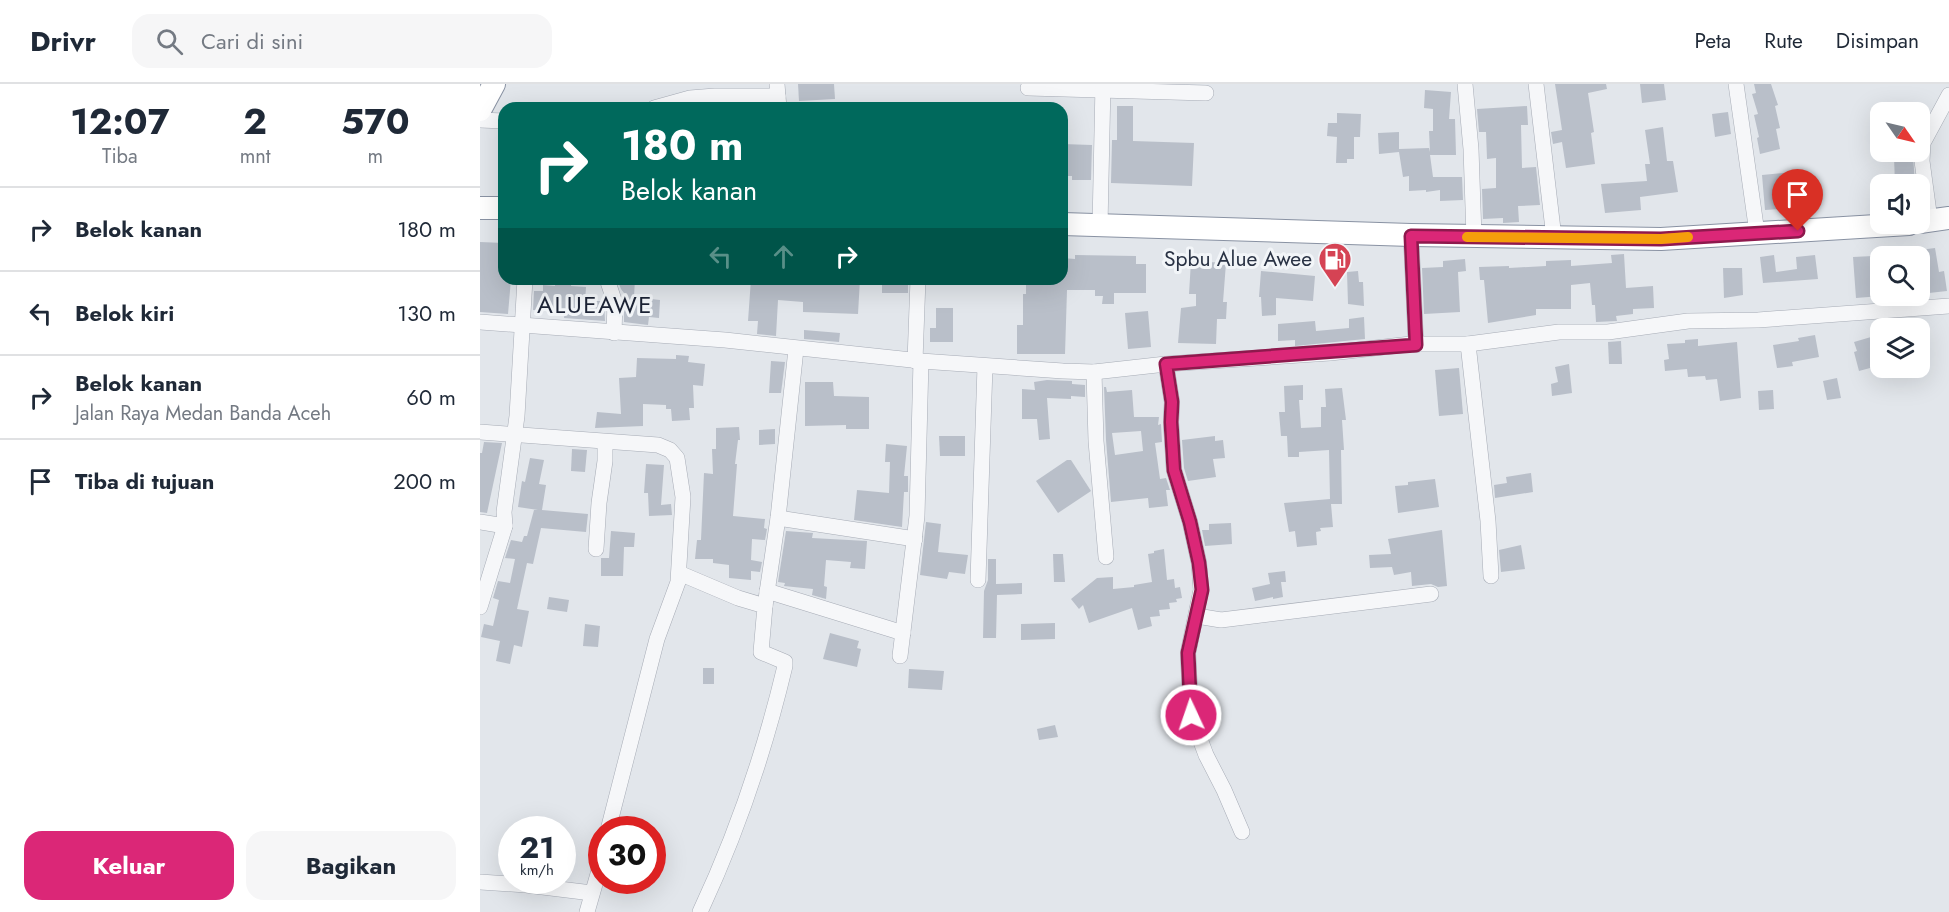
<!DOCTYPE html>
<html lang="id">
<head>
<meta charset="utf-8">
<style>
  body { margin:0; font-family:Jost,sans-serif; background:#f6f6f7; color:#1f2937; height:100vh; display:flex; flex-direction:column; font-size:22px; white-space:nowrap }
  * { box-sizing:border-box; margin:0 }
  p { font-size:20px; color:#747a83 }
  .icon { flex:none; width:33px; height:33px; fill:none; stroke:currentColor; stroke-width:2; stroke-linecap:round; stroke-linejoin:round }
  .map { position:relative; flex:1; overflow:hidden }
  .panel { display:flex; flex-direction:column; background:#fff; width:480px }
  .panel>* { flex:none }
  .top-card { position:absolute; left:18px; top:18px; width:570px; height:183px; border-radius:18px; box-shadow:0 6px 24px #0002; background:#00695c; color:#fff; overflow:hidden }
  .needle { width:39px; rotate:124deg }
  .controls { position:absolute; left:1390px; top:18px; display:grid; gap:12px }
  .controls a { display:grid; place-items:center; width:60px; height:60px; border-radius:12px; background:#fff; box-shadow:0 6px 24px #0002; font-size:30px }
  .speed { position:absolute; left:18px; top:732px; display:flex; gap:12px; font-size:30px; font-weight:700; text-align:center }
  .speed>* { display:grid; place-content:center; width:78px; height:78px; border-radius:50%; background:#fff; box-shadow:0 6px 24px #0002; line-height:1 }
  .speed small { font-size:15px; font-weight:400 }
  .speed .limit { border:9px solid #d22; background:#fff; color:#111 }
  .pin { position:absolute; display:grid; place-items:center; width:51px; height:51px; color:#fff; margin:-62px -26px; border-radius:50% 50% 50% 0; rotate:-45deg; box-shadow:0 0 6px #0007 }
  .pin .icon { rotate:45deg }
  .me { position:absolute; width:66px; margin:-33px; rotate:357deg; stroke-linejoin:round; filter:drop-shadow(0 0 4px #0008) }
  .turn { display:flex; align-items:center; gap:21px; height:126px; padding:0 24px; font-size:27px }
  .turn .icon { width:78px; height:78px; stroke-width:2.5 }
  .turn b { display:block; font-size:42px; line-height:51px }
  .lanes { display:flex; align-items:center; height:57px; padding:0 24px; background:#0003; justify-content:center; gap:30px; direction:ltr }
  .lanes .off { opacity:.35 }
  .eta { display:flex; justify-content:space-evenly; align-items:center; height:102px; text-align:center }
  .eta b { font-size:36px; font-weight:700; line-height:42px }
  .cta { display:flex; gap:12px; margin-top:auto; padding:12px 24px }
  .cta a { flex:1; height:69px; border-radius:18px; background:#db2777; color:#fff; font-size:24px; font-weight:700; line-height:69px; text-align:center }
  .cta a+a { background:#f6f6f7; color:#1f2937 }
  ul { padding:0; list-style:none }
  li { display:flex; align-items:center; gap:18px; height:84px; padding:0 24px; border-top:2px solid #e0e1e3 }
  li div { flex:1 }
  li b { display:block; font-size:22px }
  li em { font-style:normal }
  header { display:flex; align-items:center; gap:36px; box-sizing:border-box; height:84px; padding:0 30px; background:#fff; border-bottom:2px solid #e0e1e3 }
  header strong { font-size:28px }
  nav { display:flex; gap:33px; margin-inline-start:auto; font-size:21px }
  .search { width:420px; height:54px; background:#f6f6f7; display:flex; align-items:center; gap:15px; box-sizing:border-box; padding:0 21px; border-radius:18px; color:#747a83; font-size:22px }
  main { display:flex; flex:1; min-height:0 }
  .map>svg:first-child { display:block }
  .building { fill:#b9bfc9; fill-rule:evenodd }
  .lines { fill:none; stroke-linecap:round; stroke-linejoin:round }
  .minor-casing { stroke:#a7acb6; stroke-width:16 }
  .highway-casing { stroke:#8992a3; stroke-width:24 }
  .minor { stroke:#f6f7f9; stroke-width:15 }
  .highway { stroke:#fff; stroke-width:22 }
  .route-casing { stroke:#8e194d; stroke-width:15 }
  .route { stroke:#db2777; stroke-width:10 }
  .slow { stroke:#f59e0b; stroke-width:10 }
  .labels { text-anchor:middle; stroke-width:6; stroke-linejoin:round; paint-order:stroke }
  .poi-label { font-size:21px; fill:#293244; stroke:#f2f5f8; text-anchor:end }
  .quarter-label { font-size:24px; letter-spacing:1.5px; fill:#1c2335; stroke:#f2f5f8 }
</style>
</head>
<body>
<header>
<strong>Drivr</strong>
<div class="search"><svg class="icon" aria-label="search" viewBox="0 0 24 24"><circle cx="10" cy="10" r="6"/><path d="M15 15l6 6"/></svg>Cari di sini</div>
<nav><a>Peta</a><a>Rute</a><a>Disimpan</a></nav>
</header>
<main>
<section class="panel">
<div class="eta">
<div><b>12:07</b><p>Tiba</p></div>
<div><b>2</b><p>mnt</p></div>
<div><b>570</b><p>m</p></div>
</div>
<ul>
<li><svg class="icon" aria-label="right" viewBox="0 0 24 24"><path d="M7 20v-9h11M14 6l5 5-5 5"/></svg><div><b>Belok kanan</b></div><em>180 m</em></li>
<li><svg class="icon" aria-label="left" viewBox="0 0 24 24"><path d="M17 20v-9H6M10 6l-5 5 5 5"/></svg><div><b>Belok kiri</b></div><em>130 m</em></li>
<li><svg class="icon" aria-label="right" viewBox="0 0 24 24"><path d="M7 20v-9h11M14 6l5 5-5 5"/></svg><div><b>Belok kanan</b><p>Jalan Raya Medan Banda Aceh</p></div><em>60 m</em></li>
<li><svg class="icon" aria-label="arrive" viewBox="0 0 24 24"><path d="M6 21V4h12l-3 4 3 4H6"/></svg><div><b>Tiba di tujuan</b></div><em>200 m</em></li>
</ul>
<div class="cta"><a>Keluar</a><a>Bagikan</a></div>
</section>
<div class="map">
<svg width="1469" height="828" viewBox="0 0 1469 828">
  <rect width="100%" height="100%" fill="#e2e6eb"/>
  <!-- building -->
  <g class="building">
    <polygon points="318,0 354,0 355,15 319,17"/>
    <polygon points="1075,0 1126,0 1127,5 1108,9 1114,48 1111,49 1115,80 1086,84 1082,58 1073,60 1071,48 1082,46"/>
    <polygon points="1160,0 1184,0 1186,16 1162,19"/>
    <polygon points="1274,0 1291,0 1298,21 1295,22 1300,44 1296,45 1300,65 1280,70 1277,54 1279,53 1274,31 1278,30 1272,10 1276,9"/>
    <polygon points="945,6 971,8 969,35 975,35 976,71 950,71 953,93 982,93 983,116 960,117 960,106 946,108 946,106 929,107 929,92 923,93 919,68 899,70 898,49 919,48 919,65 949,64 950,68 949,47 953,47 953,25 944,24"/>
    <polygon points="637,22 653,22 653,57 714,59 712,102 631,99 632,56 637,56"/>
    <polygon points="1047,22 1048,41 1041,41 1042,84 1056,83 1060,121 1038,122 1039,138 1023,139 1023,134 1003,135 1002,105 1016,104 1016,74 1007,75 1006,48 999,48 997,25"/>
    <polygon points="1248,28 1251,50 1235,53 1232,30"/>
    <polygon points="857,29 881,30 880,53 874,53 874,75 867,75 867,79 856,79 857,53 847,52 848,39 857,39"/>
    <polygon points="1183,43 1187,77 1193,77 1198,108 1160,113 1161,126 1125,129 1121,100 1167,97 1165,80 1170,80 1165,46"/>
    <polygon points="582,60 612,61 611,96 592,96 592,92 582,92"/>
    <polygon points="1433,72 1435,100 1415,100 1414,73"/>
    <polygon points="1315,88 1318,124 1285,126 1282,91"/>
    <polygon points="0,158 24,159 24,195 31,195 28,230 0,228"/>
    <polygon points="1455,164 1459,188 1464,187 1467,207 1440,210 1440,166"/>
    <polygon points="1144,170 1146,204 1173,202 1174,224 1153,225 1153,230 1136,232 1137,237 1116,238 1115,221 1112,221 1110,199 1091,201 1091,225 1056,225 1056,231 1008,239 1004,196 1000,196 999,183 1029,182 1029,184 1066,182 1066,177 1091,176 1091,182 1132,179 1131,171"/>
    <polygon points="595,171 656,172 656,180 666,180 666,209 634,209 634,220 622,220 623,212 615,212 615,206 587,206 585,270 537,270 537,241 543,241 543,210 546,210 546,195 582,195 582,174 595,175"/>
    <polygon points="1294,171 1296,188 1317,185 1316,173 1335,171 1338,195 1283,199 1280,173"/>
    <polygon points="1393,172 1396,201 1401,201 1401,212 1376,214 1373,173"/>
    <polygon points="985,175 986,187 978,188 980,228 944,230 942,184 963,183 963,177"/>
    <polygon points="711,177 746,179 743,218 747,218 746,235 737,235 736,260 698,259 701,224 716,222 716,210 709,210"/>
    <polygon points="1243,184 1262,184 1263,211 1244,214"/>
    <polygon points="781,187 835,192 833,217 796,214 796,231 782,232 781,213 779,213"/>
    <polygon points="878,187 879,198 883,198 884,222 868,220 867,188"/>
    <polygon points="75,195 92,195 91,202 106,203 105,217 124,217 125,237 84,234 85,227 53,226 54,207 63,207 63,201 75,202"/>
    <polygon points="137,195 155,195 154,213 180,216 179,234 169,233 168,241 144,238 144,217 150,217 141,205"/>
    <polygon points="271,195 380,195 378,230 323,228 323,218 298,216 296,252 277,250 278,237 268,237"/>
    <rect x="402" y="195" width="26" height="14"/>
    <polygon points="456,224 473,224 473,258 450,258 450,244 456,244"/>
    <polygon points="668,227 671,263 648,265 645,229"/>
    <polygon points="884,233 885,255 815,262 815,256 798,257 798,240 835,237 836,247 869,244 869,235"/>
    <polygon points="324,246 360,249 359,258 324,255"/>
    <polygon points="1335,251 1339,273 1312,278 1313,282 1297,284 1293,261 1319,257 1318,254"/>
    <polygon points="1391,253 1394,262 1397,262 1401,281 1379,287 1374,268 1377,267 1374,258"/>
    <polygon points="1218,255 1218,262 1257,258 1261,314 1240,317 1237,295 1226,296 1225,292 1208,293 1207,285 1185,287 1184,276 1189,275 1187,260 1205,259 1205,256"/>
    <polygon points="1141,257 1142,280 1129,280 1128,258"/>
    <polygon points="196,271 209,272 208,278 225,280 223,302 213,301 214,324 209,324 210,336 192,337 191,325 186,325 186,321 163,320 163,342 115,344 117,328 141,330 139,294 156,293 157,274 196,275"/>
    <polygon points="291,277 305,278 301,309 289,309"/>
    <polygon points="1089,280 1092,309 1072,312 1071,300 1078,298 1075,283"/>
    <polygon points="979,284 983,330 959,332 955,286"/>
    <polygon points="1357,294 1361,314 1347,316 1343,297"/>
    <polygon points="567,296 592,297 592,300 605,301 605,313 591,312 591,315 567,314 570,355 559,356 557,335 542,335 542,305 555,306 554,298"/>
    <polygon points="325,298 353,298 354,312 389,313 389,345 366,345 366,341 325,342"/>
    <polygon points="823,301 823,316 819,316 821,344 841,343 841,323 846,323 845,305 862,304 866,336 862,336 864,366 861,366 862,420 851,420 853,443 840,444 841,447 836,448 837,461 817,463 815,447 809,448 804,419 850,415 849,366 819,368 819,373 808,373 807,352 801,352 799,328 805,328 804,302"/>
    <path d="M624 303H626L627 308 652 306 654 333H679L678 341 681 340 682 358 675 359 680 395 686 394 690 406H686L688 422 669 424 668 414 631 418 626 356ZM661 347 663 367 635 371 632 349Z"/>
    <polygon points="1293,306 1294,325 1279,326 1278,307"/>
    <polygon points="259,343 260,356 258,356 255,380 257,380 253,432 285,435 284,444 287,445 285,456 272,455 271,476 282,478 280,488 271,487 271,496 249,494 249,481 233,479 233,475 215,475 217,456 221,456 224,389 233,390 232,365 236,365 236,344"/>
    <polygon points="295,345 295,360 279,361 279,346"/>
    <polygon points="459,352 485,352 485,372 460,372"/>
    <polygon points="735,352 735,357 743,356 745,374 733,375 736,393 708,397 704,384 702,356"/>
    <polygon points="4,358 22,359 7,429 0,428 0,369 2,369"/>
    <polygon points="406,360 427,362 424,392 428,392 428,408 424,408 422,443 374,436 377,406 409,409 410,378 405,378"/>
    <polygon points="92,365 107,366 105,388 91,387"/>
    <polygon points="50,374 64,376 59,400 66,401 62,426 108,430 106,448 61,444 53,480 47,479 37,525 49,527 42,563 34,561 30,580 16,577 20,557 1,553 4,540 13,542 19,516 13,514 18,497 30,499 35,475 25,474 31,456 42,458 44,452 47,452 54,426 58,426 38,423 42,397 45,398"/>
    <polygon points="587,376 591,376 611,407 578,429 556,397"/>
    <polygon points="166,380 184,381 181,421 191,420 192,431 169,432 168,409 164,409"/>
    <polygon points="1051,389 1053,408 1015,414 1014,401 1027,399 1026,393"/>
    <polygon points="955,395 959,423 918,429 915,402 928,401 928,398"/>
    <polygon points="446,438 461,440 458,468 488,471 485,490 469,488 467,495 440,491"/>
    <polygon points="751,439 752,460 725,462 722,446 729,446 729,440"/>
    <polygon points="962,446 967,502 958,503 951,500 932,502 931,488 914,491 912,483 890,484 889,471 911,470 908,455"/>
    <polygon points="131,447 155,449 154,463 144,463 143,492 121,492 121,474 129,474"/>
    <polygon points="306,447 333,449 332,454 387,457 385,485 370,484 371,478 346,476 344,502 347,503 346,515 332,511 333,505 304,502 305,499 298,498"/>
    <polygon points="1041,461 1045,485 1021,488 1019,466"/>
    <polygon points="684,465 687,496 694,495 695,504 700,503 702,514 696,515 697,518 689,519 690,525 679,526 680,532 670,533 672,542 658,546 652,524 609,539 603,521 599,525 591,515 617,494 633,493 633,505 654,503 654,501 672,498 668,470 674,469 674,467"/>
    <polygon points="573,470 583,470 585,498 574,498"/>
    <polygon points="508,475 516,475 516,500 542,499 542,510 517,511 516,554 503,554 504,507 508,496"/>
    <polygon points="805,487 806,498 801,498 803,513 793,515 793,513 775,517 772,504 790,500 788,489"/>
    <polygon points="69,513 89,516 87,528 67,525"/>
    <polygon points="575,539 575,555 541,556 541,540"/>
    <polygon points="105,540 120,542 118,563 103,562"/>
    <polygon points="350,549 379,557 377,564 381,565 377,583 343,575"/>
    <rect x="223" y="584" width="11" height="16"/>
    <polygon points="429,585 464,587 462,606 428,604"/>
    <polygon points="575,641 578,653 559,656 557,645"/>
  </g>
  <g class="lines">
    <defs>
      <g id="minor">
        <polyline points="297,0 299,24"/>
        <polyline points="985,0 991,65 994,153"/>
        <polyline points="1056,0 1074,154"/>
        <polyline points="1256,0 1277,149"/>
        <polyline points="548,4 726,9"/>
        <polyline points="174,24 210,14 235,12 298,12"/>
        <polyline points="0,36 24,37"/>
        <polyline points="1450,136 1442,77 1443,59 1469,11"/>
        <polyline points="620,142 623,0"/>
        <polyline points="931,151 936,261"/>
        <polyline points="127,195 135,219 134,249"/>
        <polyline points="0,238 245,256 441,277 583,287 614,288 686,280 692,318 691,338 694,386 710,438 719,479 721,506 708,569 711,631 726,671 744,706 762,748"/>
        <polyline points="988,260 1008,437 1011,492"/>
        <polyline points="435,277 438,195"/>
        <polyline points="686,280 850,269 931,260 988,260 1079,248 1128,248 1208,237 1278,236 1469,222"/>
        <polyline points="614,288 616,357 626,473"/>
        <polyline points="0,348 178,361 190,366 197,374 203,413 198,498 177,555 128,746"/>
        <polyline points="298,434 435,455"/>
        <polyline points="0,438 25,442"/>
        <polyline points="116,465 119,419 125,377 125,358"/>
        <path d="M199 489 258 514 285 522 281 568 305 578V582C285 666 257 749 220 828"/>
        <polyline points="498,496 505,282"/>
        <polyline points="287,507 423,549"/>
        <polyline points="285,522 298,434 316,265"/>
        <polyline points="0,523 25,442 24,428 37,332 45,195"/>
        <polyline points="717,532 741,536 951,510"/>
        <polyline points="420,572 437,432 441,277"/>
        <polyline points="0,798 46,801 112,809"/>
        <polyline points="107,828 122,776"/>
      </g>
      <g id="highway">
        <polyline points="0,26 14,0"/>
        <polyline points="0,124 24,124"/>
        <polyline points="1440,138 1469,134"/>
        <polyline points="582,140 931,151 1181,155 1429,140"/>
      </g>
    </defs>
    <!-- minor casing -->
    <use href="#minor" class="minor-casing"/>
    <!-- highway casing -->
    <use href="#highway" class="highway-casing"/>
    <!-- minor -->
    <use href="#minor" class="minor"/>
    <!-- highway -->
    <use href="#highway" class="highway"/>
  </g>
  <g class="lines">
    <defs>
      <polyline id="route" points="711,631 708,569 722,506 719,479 710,438 694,386 691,338 692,318 686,280 936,261 931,152 1181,155 1318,147"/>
    </defs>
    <!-- route casing -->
    <use href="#route" class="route-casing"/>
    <!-- route -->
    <use href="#route" class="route"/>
    <!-- slow -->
    <polyline class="slow" points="987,153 1181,155 1208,153"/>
  </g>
  <!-- icons -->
  <defs>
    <symbol id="fuel-pin" viewBox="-11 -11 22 30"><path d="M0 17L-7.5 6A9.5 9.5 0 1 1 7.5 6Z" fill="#d54354" stroke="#f2f5f8"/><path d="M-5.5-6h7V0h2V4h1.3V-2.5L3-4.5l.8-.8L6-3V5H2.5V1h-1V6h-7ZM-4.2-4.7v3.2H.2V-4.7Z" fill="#fff"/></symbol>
  </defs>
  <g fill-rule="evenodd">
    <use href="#fuel-pin" x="836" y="156" width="38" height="52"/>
  </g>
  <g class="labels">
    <!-- poi labels -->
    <g class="poi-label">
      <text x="832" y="182">Spbu Alue Awee</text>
    </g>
    <!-- quarter labels -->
    <g class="quarter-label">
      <text x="115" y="229">ALUEAWE</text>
    </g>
  </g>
</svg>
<div class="controls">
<a><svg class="needle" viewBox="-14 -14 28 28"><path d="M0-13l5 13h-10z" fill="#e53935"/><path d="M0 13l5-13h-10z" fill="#747a83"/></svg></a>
<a><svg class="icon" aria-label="sound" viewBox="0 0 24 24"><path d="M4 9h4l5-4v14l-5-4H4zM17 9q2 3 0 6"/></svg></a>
<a><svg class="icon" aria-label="search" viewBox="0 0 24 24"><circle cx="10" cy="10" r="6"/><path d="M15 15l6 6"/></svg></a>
<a><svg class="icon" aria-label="layers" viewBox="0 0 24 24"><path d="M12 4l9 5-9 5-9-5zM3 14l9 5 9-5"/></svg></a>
</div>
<div class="speed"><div>21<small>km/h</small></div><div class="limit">30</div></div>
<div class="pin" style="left:1318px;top:147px;background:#d93025"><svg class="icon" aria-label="arrive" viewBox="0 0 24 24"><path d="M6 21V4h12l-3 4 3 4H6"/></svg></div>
<svg class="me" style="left:711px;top:631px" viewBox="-20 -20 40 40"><circle r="17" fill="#db2777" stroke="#fff" stroke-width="3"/><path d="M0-11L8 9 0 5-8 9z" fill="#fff"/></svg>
<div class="top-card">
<div class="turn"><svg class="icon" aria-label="right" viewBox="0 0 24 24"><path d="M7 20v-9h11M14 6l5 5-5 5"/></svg><div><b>180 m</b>Belok kanan</div></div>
<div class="lanes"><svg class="icon off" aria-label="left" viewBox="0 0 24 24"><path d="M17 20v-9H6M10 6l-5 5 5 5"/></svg><svg class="icon off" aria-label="ahead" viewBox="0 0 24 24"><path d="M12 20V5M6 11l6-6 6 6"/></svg><svg class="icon" aria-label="right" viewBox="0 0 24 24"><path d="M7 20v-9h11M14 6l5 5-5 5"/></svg></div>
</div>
</div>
</main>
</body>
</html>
